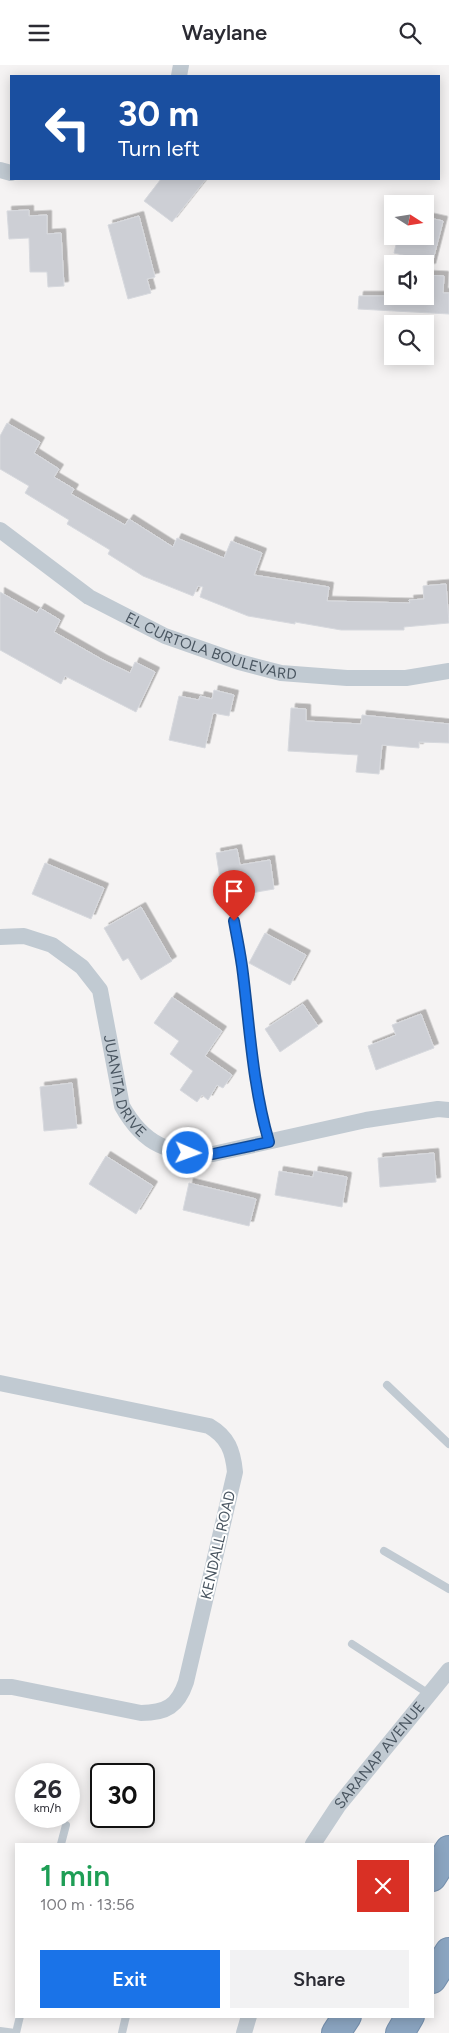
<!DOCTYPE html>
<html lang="en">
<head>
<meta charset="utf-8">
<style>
  body { margin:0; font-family:Figtree,sans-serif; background:#f2f2f3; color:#2b2b33; height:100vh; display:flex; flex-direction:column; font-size:19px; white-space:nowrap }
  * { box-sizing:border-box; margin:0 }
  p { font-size:16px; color:#7c7c81 }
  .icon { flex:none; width:28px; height:28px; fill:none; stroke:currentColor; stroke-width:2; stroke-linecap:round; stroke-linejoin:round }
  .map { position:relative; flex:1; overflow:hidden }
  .side { position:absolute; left:15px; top:1778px; width:419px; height:175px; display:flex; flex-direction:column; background:#fff; border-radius:0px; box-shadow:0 2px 12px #0003 }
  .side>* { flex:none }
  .top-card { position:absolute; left:10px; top:10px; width:430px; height:105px; border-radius:0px; box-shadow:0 2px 12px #0003; background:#1a4fa0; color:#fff; overflow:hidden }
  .needle { width:32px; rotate:102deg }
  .tools { position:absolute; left:384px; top:130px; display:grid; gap:10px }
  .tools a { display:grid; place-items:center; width:50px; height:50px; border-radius:0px; background:#fff; box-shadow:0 2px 12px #0003; font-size:25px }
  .speed { position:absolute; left:15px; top:1698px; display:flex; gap:10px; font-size:25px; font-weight:700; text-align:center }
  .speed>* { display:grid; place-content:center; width:65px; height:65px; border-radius:50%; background:#fff; box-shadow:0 2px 12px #0003; line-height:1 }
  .speed small { font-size:12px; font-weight:400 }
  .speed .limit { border:2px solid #111; border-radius:8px; background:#fff; color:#111 }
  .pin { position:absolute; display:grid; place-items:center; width:42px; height:42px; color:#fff; margin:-51px -21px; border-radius:50% 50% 50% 0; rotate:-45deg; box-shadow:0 0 5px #0007 }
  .pin .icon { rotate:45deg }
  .me { position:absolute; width:55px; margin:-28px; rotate:92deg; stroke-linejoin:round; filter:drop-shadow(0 0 4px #0008) }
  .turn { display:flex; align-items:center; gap:18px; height:105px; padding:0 25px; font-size:22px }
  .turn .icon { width:65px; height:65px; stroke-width:2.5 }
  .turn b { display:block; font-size:35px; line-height:42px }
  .round { display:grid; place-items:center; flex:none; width:52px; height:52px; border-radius:0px; background:#f2f2f3 }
  .overview { display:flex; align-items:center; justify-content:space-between; height:85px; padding:0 25px }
  h1 { font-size:30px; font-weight:600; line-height:38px; color:#1e9e55 }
  .cta { display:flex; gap:10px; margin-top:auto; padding:10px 25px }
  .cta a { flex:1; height:58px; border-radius:0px; background:#1a73e8; color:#fff; font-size:20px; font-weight:600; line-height:58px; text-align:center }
  .cta a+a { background:#f2f2f3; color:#2b2b33 }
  header { display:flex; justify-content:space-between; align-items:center; height:65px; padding:0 25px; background:#fff; font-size:22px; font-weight:600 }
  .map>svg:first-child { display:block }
  .building { fill:#cdcfd5; stroke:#d7d9de; filter:url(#shadow) }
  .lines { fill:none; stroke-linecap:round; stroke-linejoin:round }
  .motorway-casing { stroke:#7690ad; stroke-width:30 }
  .service { stroke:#c1cad2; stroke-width:8 }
  .minor { stroke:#c1cad2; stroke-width:16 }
  .motorway { stroke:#8ba5c1; stroke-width:28 }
  .route-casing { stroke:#114b97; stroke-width:12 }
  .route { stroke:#1a73e8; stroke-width:9 }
  .labels { text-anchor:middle; stroke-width:4; stroke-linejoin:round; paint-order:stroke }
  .street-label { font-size:15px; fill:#4a5661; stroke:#fff }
</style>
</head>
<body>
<header><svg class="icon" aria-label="menu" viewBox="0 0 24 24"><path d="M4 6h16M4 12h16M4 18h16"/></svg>Waylane<svg class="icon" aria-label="search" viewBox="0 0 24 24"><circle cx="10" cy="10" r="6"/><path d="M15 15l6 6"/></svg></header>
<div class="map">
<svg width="449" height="1968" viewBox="0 0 449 1968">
  <defs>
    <filter id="shadow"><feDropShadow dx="4.5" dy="-4.5" stdDeviation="0" flood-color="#0004"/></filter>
  </defs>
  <rect width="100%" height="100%" fill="#f5f3f3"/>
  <!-- building -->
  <g class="building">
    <polygon points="161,114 206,114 172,157 144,136"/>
    <polygon points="29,145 29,151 47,150 47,169 61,168 64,221 48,222 47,207 30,207 29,173 9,174 7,146"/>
    <polygon points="139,151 155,212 147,214 151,228 128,234 108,160"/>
    <polygon points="425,152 443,156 431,203 425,202 425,195 394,188 398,171 425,171"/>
    <polygon points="425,210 444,211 443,228 449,228 449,249 358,244 359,231 425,231"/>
    <polygon points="7,358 40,377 34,388 59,404 54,412 74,424 71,429 125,460 129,454 173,482 177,473 224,493 231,476 262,488 254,510 329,522 327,536 410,538 409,535 424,534 423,521 446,519 449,558 404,562 404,565 341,565 295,557 295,559 248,551 200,532 203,522 198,521 193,531 143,511 108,489 110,485 67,459 69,455 25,428 29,421 0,404 0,371"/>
    <polygon points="0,527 37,548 40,543 60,555 54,567 103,595 130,608 135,597 155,607 136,647 65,611 61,619 0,585"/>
    <polygon points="214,625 234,630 229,651 213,648 205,683 169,675 179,631 199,635 200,631 212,634"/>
    <polygon points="291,643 306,644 306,656 361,659 362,650 449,659 449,678 419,677 419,683 382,680 379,709 356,707 358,690 288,686"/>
    <polygon points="237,784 240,800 270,795 274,824 223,833 216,788"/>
    <polygon points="45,798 104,823 91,854 32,829"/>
    <polygon points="141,842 172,896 141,915 128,893 123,896 104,863"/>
    <polygon points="265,868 306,890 290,920 249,898"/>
    <polygon points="172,932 222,966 205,991 232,1010 223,1023 217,1020 208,1035 202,1030 197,1037 180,1025 193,1006 170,989 179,976 154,958"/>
    <polygon points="303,939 318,961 280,987 265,964"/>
    <polygon points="421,949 434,983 376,1005 368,981 396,970 392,960"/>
    <polygon points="72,1018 77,1063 44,1066 40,1022"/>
    <polygon points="434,1088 436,1117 380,1122 378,1093"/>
    <polygon points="106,1091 153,1121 136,1149 89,1119"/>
    <polygon points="279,1106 313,1112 314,1106 347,1112 342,1142 275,1130"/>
    <polygon points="189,1118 256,1134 249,1161 183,1145"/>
  </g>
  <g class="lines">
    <defs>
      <g id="motorway">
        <polyline points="432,1812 449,1785"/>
        <polyline points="432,1914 449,1887"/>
        <polyline points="336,1968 347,1951"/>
        <polyline points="400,1968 410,1951"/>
      </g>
    </defs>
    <!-- motorway casing -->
    <use href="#motorway" class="motorway-casing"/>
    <!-- service -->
    <g class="service">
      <path d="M234 856C237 873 241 891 243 909 250 966 253 1022 269 1077"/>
      <polyline points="387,1320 449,1379"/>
      <polyline points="384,1486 449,1524"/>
      <polyline points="352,1579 429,1629"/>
      <polyline points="61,1779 66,1760"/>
      <polyline points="0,1966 15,1968"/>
      <polyline points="16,1968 20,1951"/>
      <polyline points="122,1968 126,1951"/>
    </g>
    <!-- minor -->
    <g class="minor">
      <polyline points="179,11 181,0"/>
      <polyline points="0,105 11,108"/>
      <path id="s1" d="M0 465 89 532 165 571 239 597 281 608 347 613H406L449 606"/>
      <path id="s2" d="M0 872 24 871 52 880 82 902 100 925 122 1041C145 1082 169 1088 213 1089L366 1055 438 1044 449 1045"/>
      <path d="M0 1318 209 1361C228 1372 233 1386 235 1407L186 1617C178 1641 166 1648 141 1648L12 1622H0"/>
      <path id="s3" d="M313 1779 338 1741 449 1605"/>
      <polyline points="244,1968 249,1951"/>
    </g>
    <!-- motorway -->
    <use href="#motorway" class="motorway"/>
  </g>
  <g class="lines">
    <defs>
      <path id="route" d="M188 1088 213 1089 269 1077C253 1022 250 966 243 909 241 891 237 873 234 856"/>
    </defs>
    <!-- route casing -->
    <use href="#route" class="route-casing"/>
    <!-- route -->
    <use href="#route" class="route"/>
  </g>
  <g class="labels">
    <!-- street labels -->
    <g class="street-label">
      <text dy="5" stroke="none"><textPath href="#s1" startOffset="244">EL CURTOLA BOULEVARD</textPath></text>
      <text dy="5" stroke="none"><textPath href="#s2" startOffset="220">JUANITA DRIVE</textPath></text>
      <text transform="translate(218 1480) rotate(-77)" y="5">KENDALL ROAD</text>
      <text dy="5" stroke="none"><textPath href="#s3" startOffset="111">SARANAP AVENUE</textPath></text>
    </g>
  </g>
</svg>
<div class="tools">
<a><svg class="needle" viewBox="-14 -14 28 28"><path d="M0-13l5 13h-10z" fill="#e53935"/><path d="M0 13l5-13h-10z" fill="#7c7c81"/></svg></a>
<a><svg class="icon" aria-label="sound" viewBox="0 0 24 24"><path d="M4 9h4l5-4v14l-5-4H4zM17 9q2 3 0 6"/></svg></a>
<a><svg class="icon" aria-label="search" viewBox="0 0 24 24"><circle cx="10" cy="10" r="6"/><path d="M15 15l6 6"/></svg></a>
</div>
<div class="speed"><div>26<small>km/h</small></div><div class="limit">30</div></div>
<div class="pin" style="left:234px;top:856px;background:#d93025"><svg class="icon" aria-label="arrive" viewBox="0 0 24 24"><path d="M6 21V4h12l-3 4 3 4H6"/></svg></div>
<svg class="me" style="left:188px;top:1088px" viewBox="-20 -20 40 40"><circle r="17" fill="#1a73e8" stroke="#fff" stroke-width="3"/><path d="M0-11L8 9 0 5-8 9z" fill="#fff"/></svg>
<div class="top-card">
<div class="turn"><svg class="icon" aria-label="left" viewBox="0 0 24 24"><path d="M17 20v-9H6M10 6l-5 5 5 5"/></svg><div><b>30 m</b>Turn left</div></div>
</div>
<section class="side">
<div class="overview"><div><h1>1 min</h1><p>100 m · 13:56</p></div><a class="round" style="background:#d93025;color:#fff"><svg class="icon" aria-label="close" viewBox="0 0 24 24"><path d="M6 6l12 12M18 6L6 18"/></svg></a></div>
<div class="cta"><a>Exit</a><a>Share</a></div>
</section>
</div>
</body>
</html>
